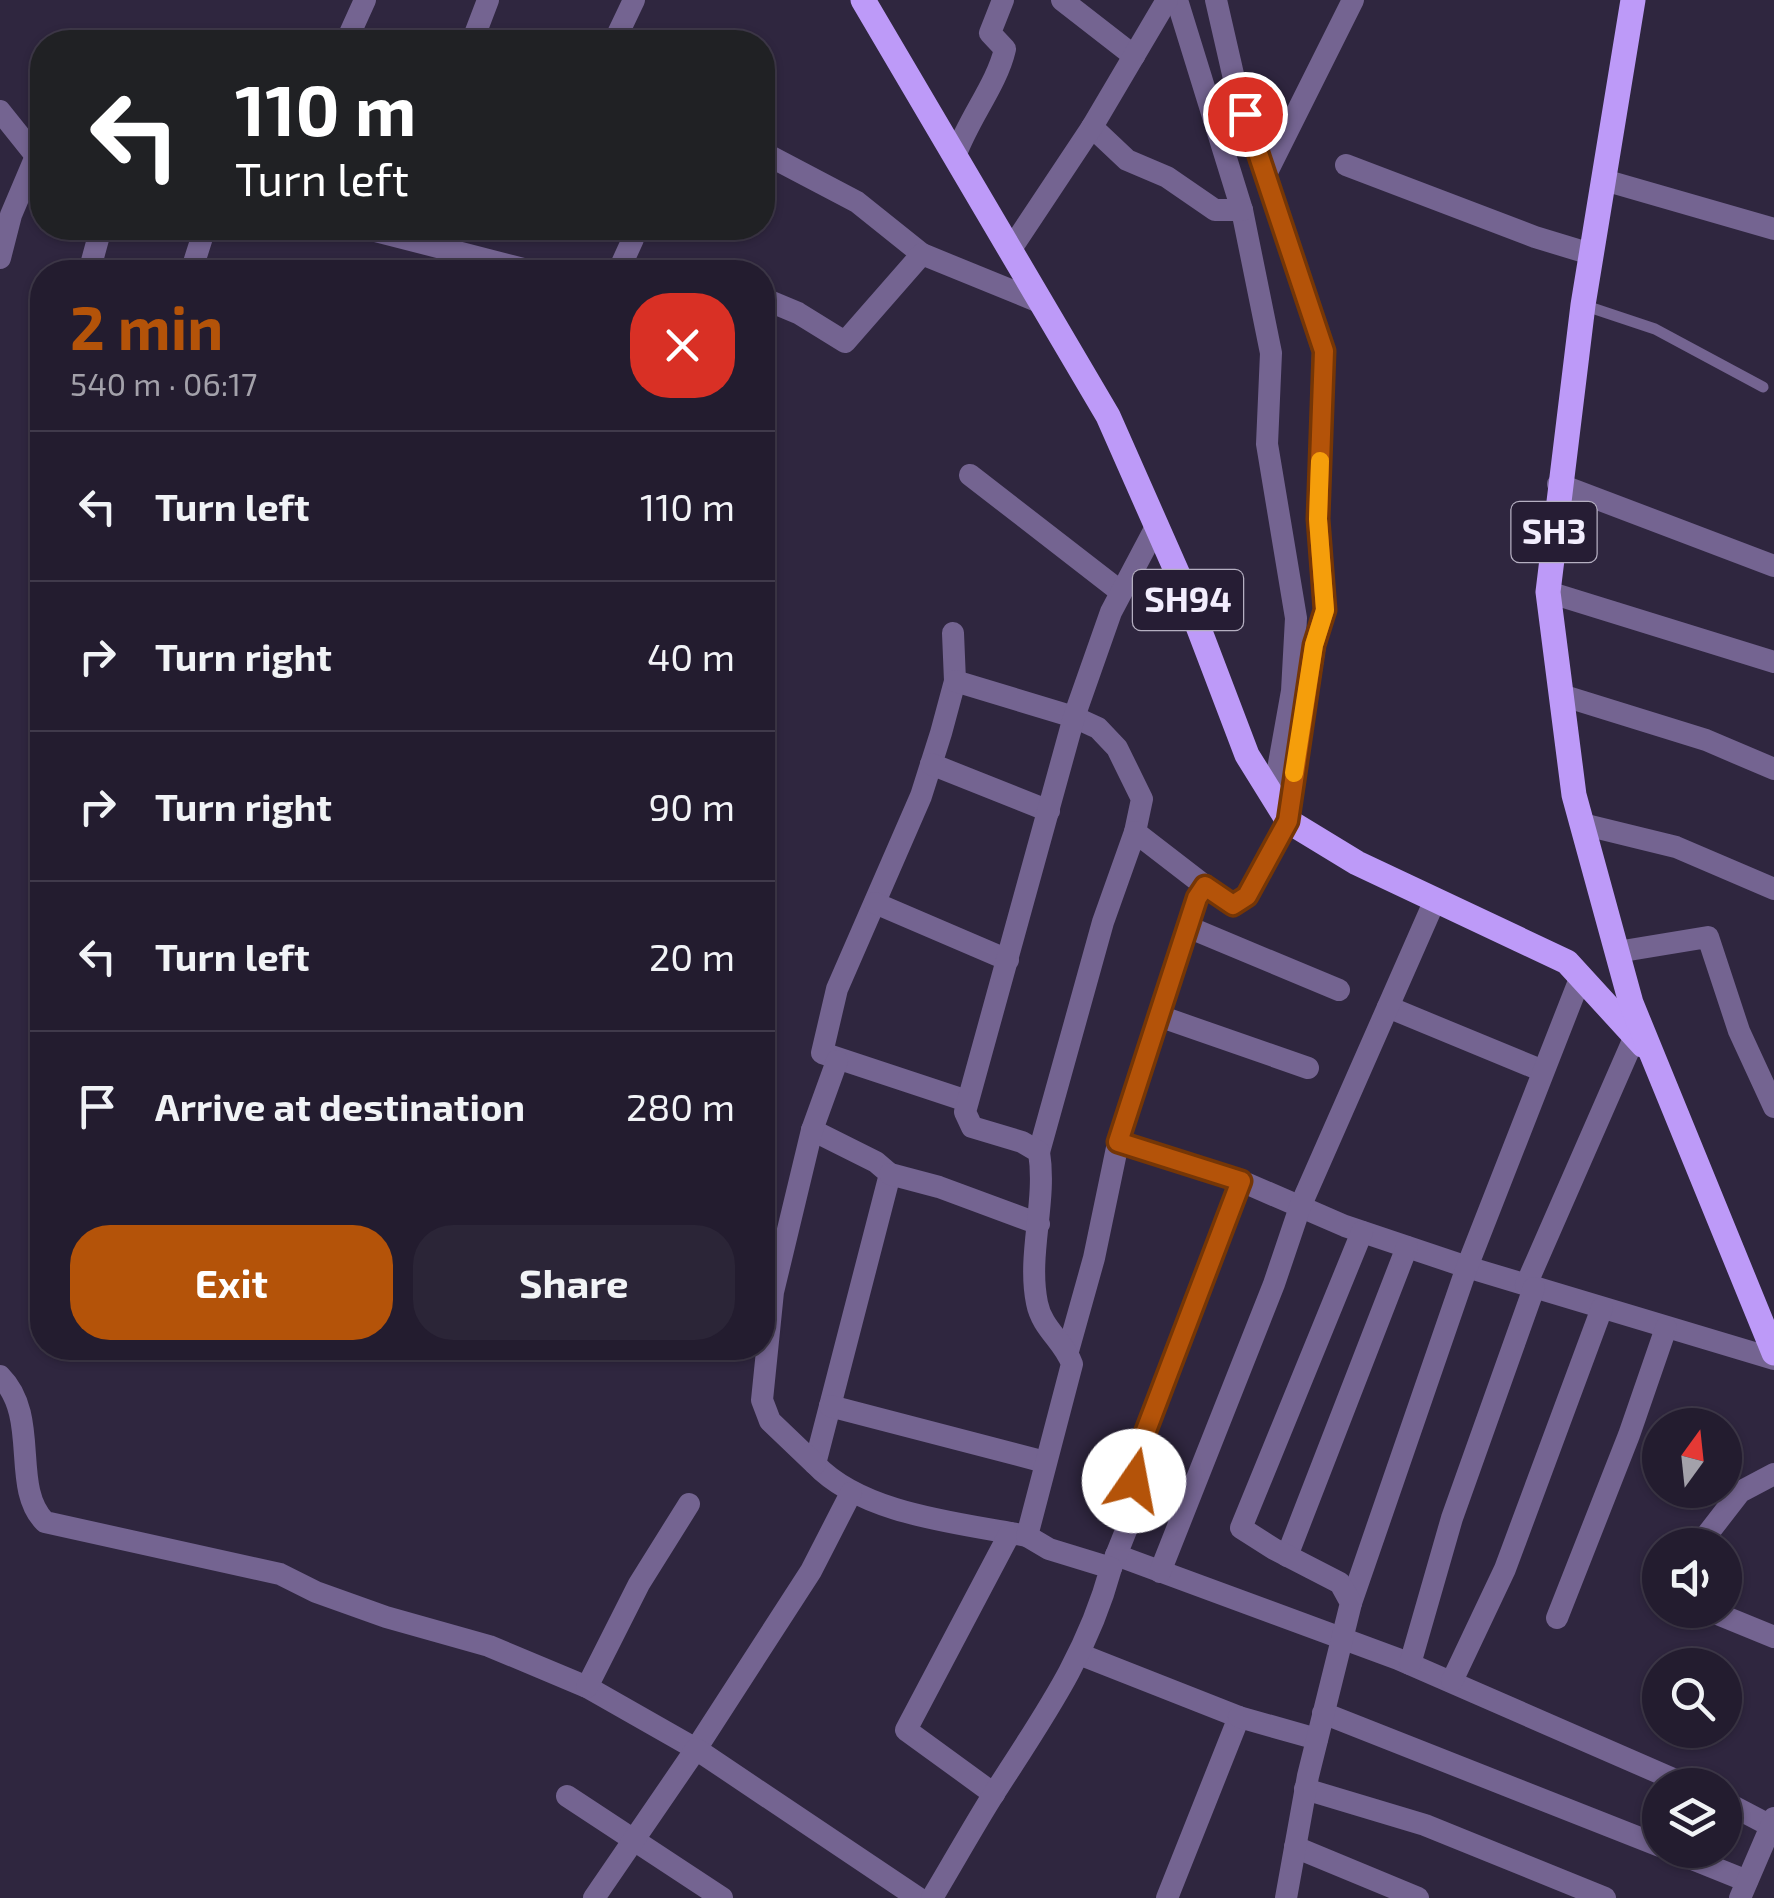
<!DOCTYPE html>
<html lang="en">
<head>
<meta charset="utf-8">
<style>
  body { margin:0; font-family:"Exo 2",sans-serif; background:#2b2537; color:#f1f3f6; height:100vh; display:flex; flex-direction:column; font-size:38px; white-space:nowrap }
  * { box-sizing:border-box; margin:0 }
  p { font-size:32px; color:#a3a1aa }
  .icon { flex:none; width:55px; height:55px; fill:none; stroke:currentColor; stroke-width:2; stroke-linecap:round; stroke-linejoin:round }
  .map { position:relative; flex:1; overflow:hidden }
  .drawer { position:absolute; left:30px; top:260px; width:745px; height:1100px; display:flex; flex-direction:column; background:#231c2f; border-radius:40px; box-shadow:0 2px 8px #0004,0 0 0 2px #403a4b }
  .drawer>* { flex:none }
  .guide { position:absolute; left:30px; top:30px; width:745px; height:210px; border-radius:40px; box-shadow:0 2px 8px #0004,0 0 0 2px #403a4b; background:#202124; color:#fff; overflow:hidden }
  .needle { width:65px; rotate:15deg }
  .fabs { position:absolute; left:1642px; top:1408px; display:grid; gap:20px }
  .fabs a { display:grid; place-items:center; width:100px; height:100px; border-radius:50%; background:#231c2f; box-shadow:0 2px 8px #0004,0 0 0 2px #403a4b; font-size:50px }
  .pin { position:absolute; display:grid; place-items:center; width:85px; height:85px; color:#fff; margin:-42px; border:5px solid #fff; border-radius:50%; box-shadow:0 2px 10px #0007 }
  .me { position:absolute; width:110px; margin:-55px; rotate:12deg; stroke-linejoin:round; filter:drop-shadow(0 0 8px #0008) }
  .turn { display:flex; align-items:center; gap:35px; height:210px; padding:0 40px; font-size:45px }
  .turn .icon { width:130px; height:130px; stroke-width:2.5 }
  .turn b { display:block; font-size:70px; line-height:85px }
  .round { display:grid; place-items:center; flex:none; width:105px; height:105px; border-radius:40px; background:#2b2537 }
  .summary { display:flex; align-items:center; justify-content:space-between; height:170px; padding:0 40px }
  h1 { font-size:60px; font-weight:700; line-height:75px; color:#b45309 }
  .action { display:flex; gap:20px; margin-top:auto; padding:20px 40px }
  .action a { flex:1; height:115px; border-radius:40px; background:#b45309; color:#fff; font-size:40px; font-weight:700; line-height:115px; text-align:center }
  .action a+a { background:#2b2537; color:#f1f3f6 }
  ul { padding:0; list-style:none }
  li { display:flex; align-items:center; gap:30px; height:150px; padding:0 40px; border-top:2px solid #403a4b }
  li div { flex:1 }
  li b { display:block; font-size:38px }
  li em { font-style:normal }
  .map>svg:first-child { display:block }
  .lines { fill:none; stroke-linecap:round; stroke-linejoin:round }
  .lane { stroke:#746491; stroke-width:11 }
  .street { stroke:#746491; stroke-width:22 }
  .primary { stroke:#bd9af8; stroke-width:25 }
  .route-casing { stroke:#753606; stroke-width:25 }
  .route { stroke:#b45309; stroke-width:18 }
  .slow { stroke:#f59e0b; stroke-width:18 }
  .labels { text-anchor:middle; stroke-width:9; stroke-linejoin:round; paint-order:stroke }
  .shield { fill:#261d34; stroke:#b5afc1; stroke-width:2.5 }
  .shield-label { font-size:35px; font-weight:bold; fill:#f2edfd }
</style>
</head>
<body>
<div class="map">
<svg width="1774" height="1898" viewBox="0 0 1774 1898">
  <rect width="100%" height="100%" fill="#2f263f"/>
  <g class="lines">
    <!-- lane -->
    <polyline class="lane" points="1583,305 1655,329 1763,387"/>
    <!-- street -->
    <g class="street">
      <polyline points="1062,0 1134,56"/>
      <polyline points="1177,0 1242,210 1271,353 1267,444 1296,618 1292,691 1273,797"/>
      <polyline points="1216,0 1235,83 1323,351 1318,519 1325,610 1315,645 1288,821 1247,896 1233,905 1205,886 1197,897 1118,1143 1241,1181 1345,1226 1467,1267 1774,1359"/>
      <polyline points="346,42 365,0"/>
      <polyline points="472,42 488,0"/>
      <polyline points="614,42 634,0"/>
      <polyline points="0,111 36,156 42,159"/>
      <polyline points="1092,127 1127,160 1167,177 1215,210 1242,210"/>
      <polyline points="762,152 857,202 922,254"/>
      <path d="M956 154C969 118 997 84 1005 49L990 33 1003 0"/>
      <polyline points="1346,165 1535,237 1591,254"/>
      <polyline points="1265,176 1353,0"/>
      <polyline points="1604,180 1774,229"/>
      <polyline points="275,228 293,228"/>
      <polyline points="364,228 535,272"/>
      <polyline points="1011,249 1092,127 1167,0"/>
      <polyline points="0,258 11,215 36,156"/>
      <polyline points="89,272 101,228"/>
      <polyline points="191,272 205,228"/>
      <polyline points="618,272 633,239 629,228"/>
      <polyline points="762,298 798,313 845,342 922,254 1042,303"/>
      <polyline points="42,429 42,428"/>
      <polyline points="970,475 1121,592"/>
      <polyline points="1558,484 1774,566"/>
      <polyline points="1548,592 1774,662"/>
      <polyline points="953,633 955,681 941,733 921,796 837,989 822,1053 967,1101"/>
      <polyline points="955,681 1074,717 1098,728 1117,748 1142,799 1135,832"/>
      <polyline points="1561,695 1706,740 1774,769"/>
      <polyline points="931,764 1049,811"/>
      <polyline points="1582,824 1676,847 1774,889"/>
      <polyline points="875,903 1008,960"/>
      <polyline points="1188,927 1339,990"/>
      <polyline points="1617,952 1708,937 1739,1031 1774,1107"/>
      <polyline points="1388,1007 1543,1071"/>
      <polyline points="1159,1016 1308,1068"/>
      <path d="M812 1130 876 1162 890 1174 815 1464C863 1515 961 1523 1027 1536"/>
      <polyline points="1039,1152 1103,922 1135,832 1205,886"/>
      <polyline points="890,1174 939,1187 1039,1224"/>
      <polyline points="1526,1285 1635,1036"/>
      <polyline points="1068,1351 1094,1258 1118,1143"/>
      <path d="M0 1376C41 1417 10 1487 45 1522L280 1574 316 1592 386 1617 489 1646 587 1687 696 1749 811 1571 851 1493"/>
      <polyline points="830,1406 1045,1462"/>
      <polyline points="815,1464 770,1421 762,1400 773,1292 812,1130 837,1061"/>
      <polyline points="1699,1545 1740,1492 1774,1474"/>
      <polyline points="1116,1555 1398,1659 1687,1785"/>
      <polyline points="1287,1556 1407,1247"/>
      <polyline points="1111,1568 1127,1528 1142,1441 1241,1181"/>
      <polyline points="1160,1572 1274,1284 1300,1207 1435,900"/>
      <polyline points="1351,1603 1467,1267 1581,976"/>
      <polyline points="1708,1610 1774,1637"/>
      <polyline points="1557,1618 1629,1435 1666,1328"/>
      <polyline points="1079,1654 1239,1717 1167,1898"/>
      <polyline points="1410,1664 1452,1518 1534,1288"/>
      <polyline points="1452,1681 1505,1569 1602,1308"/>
      <polyline points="587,1687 639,1584 689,1504"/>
      <polyline points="1323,1713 1660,1846"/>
      <polyline points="1239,1717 1317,1739"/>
      <polyline points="1305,1789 1425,1825 1605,1898"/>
      <polyline points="994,1794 906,1730 1010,1533"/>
      <polyline points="567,1796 722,1898"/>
      <polyline points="1725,1802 1771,1826 1774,1818"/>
      <polyline points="1295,1847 1418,1898"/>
      <polyline points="1670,1850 1747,1881"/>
      <polyline points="594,1898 696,1749 918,1898"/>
      <path d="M932 1898C953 1863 973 1827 995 1792 1043 1717 1087 1656 1111 1568L1049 1549 1027 1536 1072 1364C1064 1341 1042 1329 1037 1303 1027 1254 1047 1202 1039 1152L1022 1142 972 1127 965 1112 1074 717 1111 612 1157 525"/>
      <polyline points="1286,1898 1308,1776 1351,1603 1340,1583 1274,1549 1241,1528 1362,1232"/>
      <polyline points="1740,1898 1771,1826"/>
    </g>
    <!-- primary -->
    <g class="primary">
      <polyline points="863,0 1108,416 1180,579 1247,755 1288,821 1357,863 1567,962 1643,1045"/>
      <polyline points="1633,0 1583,305 1548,592 1574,795 1631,1003 1774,1353"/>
    </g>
  </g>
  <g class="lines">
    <defs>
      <polyline id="route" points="1134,1481 1142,1441 1241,1181 1118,1142 1197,898 1205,886 1233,905 1247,896 1288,821 1314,645 1325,610 1318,519 1324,351 1245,114"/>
    </defs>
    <!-- route casing -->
    <use href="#route" class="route-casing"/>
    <!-- route -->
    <use href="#route" class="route"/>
    <!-- slow -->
    <polyline class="slow" points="1294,773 1314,645 1325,610 1318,519 1320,461"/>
  </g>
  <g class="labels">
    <!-- shield labels -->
    <g class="shield">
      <rect x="1511.5" y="502" width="85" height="60" rx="8"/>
      <rect x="1133" y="570" width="110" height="60" rx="8"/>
    </g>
    <g class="shield-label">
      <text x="1554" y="544">SH3</text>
      <text x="1188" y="612">SH94</text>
    </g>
  </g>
</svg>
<div class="fabs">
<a><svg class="needle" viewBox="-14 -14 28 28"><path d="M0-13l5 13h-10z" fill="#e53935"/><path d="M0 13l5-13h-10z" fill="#a3a1aa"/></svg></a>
<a><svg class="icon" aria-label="sound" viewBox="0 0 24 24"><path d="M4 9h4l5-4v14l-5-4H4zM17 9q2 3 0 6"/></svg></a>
<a><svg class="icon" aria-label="search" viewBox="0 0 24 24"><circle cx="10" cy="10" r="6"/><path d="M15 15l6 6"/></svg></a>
<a><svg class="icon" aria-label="layers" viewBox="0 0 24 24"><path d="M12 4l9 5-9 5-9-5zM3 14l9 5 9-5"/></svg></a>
</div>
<div class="pin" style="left:1245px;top:114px;background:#d93025"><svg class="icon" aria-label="arrive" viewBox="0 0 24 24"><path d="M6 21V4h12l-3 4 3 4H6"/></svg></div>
<svg class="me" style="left:1134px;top:1481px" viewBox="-20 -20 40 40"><circle r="19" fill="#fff"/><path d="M0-13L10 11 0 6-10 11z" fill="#b45309"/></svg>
<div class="guide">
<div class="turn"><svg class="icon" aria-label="left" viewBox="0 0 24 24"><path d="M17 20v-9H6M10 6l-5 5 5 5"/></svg><div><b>110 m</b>Turn left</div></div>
</div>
<section class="drawer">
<div class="summary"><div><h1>2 min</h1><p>540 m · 06:17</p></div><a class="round" style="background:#d93025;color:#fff"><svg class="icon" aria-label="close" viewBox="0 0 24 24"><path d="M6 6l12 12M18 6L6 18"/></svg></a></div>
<ul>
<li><svg class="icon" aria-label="left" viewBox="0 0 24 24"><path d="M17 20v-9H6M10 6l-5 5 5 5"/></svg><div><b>Turn left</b></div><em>110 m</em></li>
<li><svg class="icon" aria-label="right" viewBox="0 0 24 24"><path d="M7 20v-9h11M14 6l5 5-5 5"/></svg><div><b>Turn right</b></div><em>40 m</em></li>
<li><svg class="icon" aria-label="right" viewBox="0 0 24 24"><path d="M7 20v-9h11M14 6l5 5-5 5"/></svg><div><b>Turn right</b></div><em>90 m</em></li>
<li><svg class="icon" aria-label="left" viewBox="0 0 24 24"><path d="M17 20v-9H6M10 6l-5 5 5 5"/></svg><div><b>Turn left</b></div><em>20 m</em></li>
<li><svg class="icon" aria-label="arrive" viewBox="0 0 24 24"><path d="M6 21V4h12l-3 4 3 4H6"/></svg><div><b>Arrive at destination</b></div><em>280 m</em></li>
</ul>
<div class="action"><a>Exit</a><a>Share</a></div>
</section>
</div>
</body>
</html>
